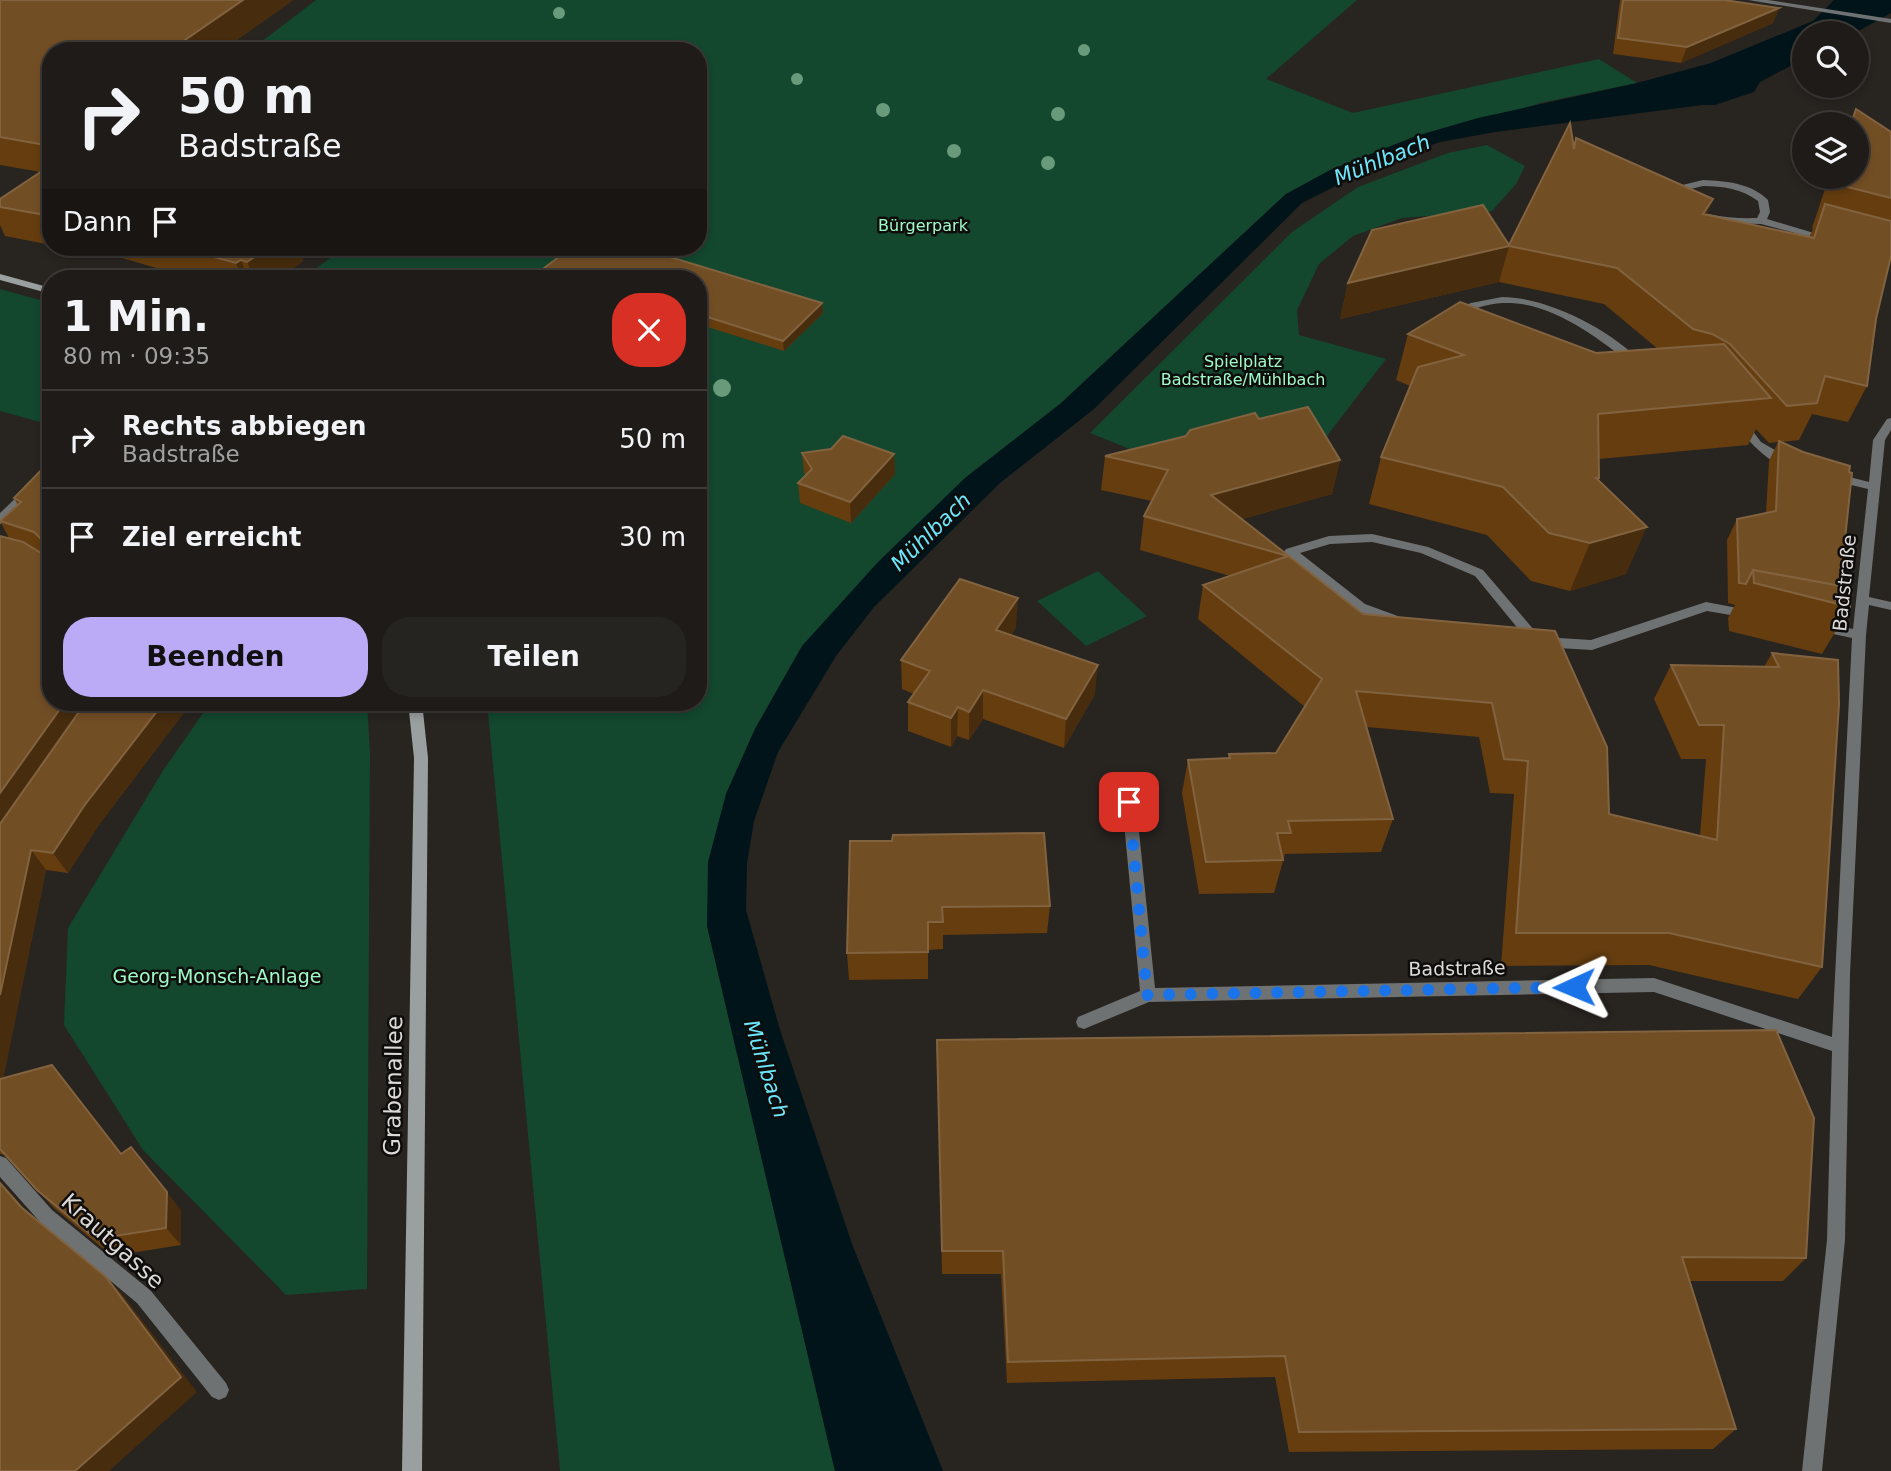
<!DOCTYPE html>
<html lang="de">
<head>
<meta charset="utf-8">
<style>
  body { margin:0; font-family:"DejaVu Sans",sans-serif; background:#262421; color:#f1f3f6; height:100vh; display:flex; flex-direction:column; font-size:26px; white-space:nowrap }
  * { box-sizing:border-box; margin:0 }
  p { font-size:23px; color:#a1a1a2 }
  .icon { flex:none; width:38px; height:38px; fill:none; stroke:currentColor; stroke-width:2; stroke-linecap:round; stroke-linejoin:round }
  .map { position:relative; flex:1; overflow:hidden }
  .panel { position:absolute; left:42px; top:270px; width:665px; height:441px; display:flex; flex-direction:column; background:#1e1b18; border-radius:28px; box-shadow:0 4px 10px #0003,0 0 0 2px #3c3937 }
  .panel>* { flex:none }
  .banner { position:absolute; left:42px; top:42px; width:665px; height:214px; border-radius:28px; box-shadow:0 4px 10px #0003,0 0 0 2px #3c3937; background:#1e1b18; color:#f1f3f6; overflow:hidden }
  .controls { position:absolute; left:1792px; top:21px; display:grid; gap:14px }
  .controls a { display:grid; place-items:center; width:77px; height:77px; border-radius:50%; background:#1e1b18; box-shadow:0 4px 10px #0003,0 0 0 2px #3c3937; font-size:35px }
  .pin { position:absolute; display:grid; place-items:center; width:60px; height:60px; color:#fff; margin:-30px; border-radius:14px; box-shadow:0 4px 10px #0006 }
  .me { position:absolute; width:77px; margin:-38px; rotate:269deg; stroke-linejoin:round; filter:drop-shadow(0 0 5px #0008) }
  .turn { display:flex; align-items:center; gap:24px; height:147px; padding:0 21px; font-size:32px }
  .turn .icon { width:91px; height:91px; stroke-width:2.5 }
  .turn b { display:block; font-size:49px; line-height:60px }
  .then { display:flex; align-items:center; height:66px; padding:0 21px; background:#0003; gap:14px; font-size:26px }
  .round { display:grid; place-items:center; flex:none; width:74px; height:74px; border-radius:28px; background:#262421 }
  .headline { display:flex; align-items:center; justify-content:space-between; height:119px; padding:0 21px }
  h1 { font-size:42px; font-weight:600; line-height:52px }
  .action { display:flex; gap:14px; margin-top:auto; padding:14px 21px }
  .action a { flex:1; height:80px; border-radius:28px; background:#bbaaf6; color:#111; font-size:28px; font-weight:600; line-height:80px; text-align:center }
  .action a+a { background:#262421; color:#f1f3f6 }
  ul { padding:0; list-style:none }
  li { display:flex; align-items:center; gap:21px; height:98px; padding:0 21px; border-top:2px solid #3c3937 }
  li div { flex:1 }
  li b { display:block; font-size:26px }
  li em { font-style:normal }
  .map>svg:first-child { display:block }
  .green { fill:#13472e }
  .water { fill:#001419 }
  .lines { fill:none; stroke-linecap:round; stroke-linejoin:round }
  .lane { fill:#6f7273; fill-rule:evenodd }
  .street { fill:#6f7273; fill-rule:evenodd }
  .secondary { fill:#9a9fa0; fill-rule:evenodd }
  .tree { fill:#699a7c }
  .wall { fill:#653d0f }
  .shaded-wall { fill:#472c0d }
  .building { fill:#724e25; stroke:#826340; stroke-width:2 }
  .route { stroke:#1a73e8; stroke-width:12; stroke-dasharray:0 21.6 }
  .labels { text-anchor:middle; stroke-width:5; stroke-linejoin:round; paint-order:stroke }
  .far-park-label { font-size:16px; fill:#9efac7; stroke:#0f0d0c }
  .street-label { font-size:19px; fill:#dcd9d7; stroke:#0f0d0c }
  .park-label { font-size:19px; fill:#9efac7; stroke:#0f0d0c }
  .water-label { font-size:21px; font-style:italic; fill:#6ce7fc; stroke:#0f0d0c }
  .near-street-label { font-size:23px; fill:#dcd9d7; stroke:#0f0d0c }
</style>
</head>
<body>
<div class="map">
<svg width="1891" height="1471" viewBox="0 0 1891 1471">
  <rect width="100%" height="100%" fill="#282420"/>
  <!-- green -->
  <g class="green">
    <polygon points="316,0 1357,0 1266,79 1353,113 1599,59 1637,83 1540,103 1286,194 1060,404 965,478 802,646 755,729 726,794 707,926 835,1471 560,1471 487,702 698,702 698,278 303,278 345,247 698,247 698,51 249,51"/>
    <polygon points="1487,145 1525,166 1516,184 1492,211 1402,218 1353,236 1319,264 1297,310 1299,335 1386,359 1327,436 1287,426 1152,458 1090,433 1292,232 1358,187 1448,153"/>
    <polygon points="0,289 51,303 51,425 0,411"/>
    <polygon points="1098,571 1147,616 1086,646 1037,601"/>
    <polygon points="211,702 367,702 370,753 367,1289 286,1295 143,1150 64,1025 68,928 164,769"/>
  </g>
  <!-- water -->
  <polygon class="water" points="1834,0 1891,0 1891,13 1855,33 1804,33 1804,59 1760,82 1754,92 1715,105 1702,105 1495,132 1440,142 1388,160 1302,203 1094,409 1000,483 874,607 836,656 778,752 754,821 747,863 746,910 780,1030 852,1244 943,1471 835,1471 707,926 708,862 726,794 755,729 802,646 878,562 965,478 1060,404 1286,194 1330,170 1416,136 1478,118 1637,83 1711,63 1813,21"/>
  <g class="lines">
    <!-- lane -->
    <polygon class="lane" points="0,1156 6,1158 52,1210 151,1291 226,1383 229,1390 226,1397 219,1400 212,1397 137,1303 40,1222 0,1177"/>
    <!-- street -->
    <g class="street">
      <polygon points="1748,0 1768,0 1891,19 1891,23"/>
      <path d="M1703 180C1726 181 1751 183 1768 200L1770 212 1767 219 1834 239 1829 242 1761 224 1725 223 1702 219 1676 210 1663 202 1666 189ZM1703 186C1723 186 1742 189 1758 201L1760 212 1757 218C1727 219 1700 215 1673 201L1674 193Z"/>
      <path d="M1502 297C1547 297 1612 330 1642 363L1641 365H1633C1597 338 1552 301 1503 303 1486 304 1471 310 1455 314L1450 311 1471 303Z"/>
      <polygon points="1891,418 1891,430 1885,440 1869,597 1891,602 1891,610 1869,605 1866,635 1850,974 1845,1240 1822,1471 1802,1471 1827,1240 1832,1051 1654,992 1149,1002 1084,1029 1078,1027 1076,1022 1078,1017 1140,991 1122,802 1124,798 1134,798 1136,802 1155,988 1654,978 1832,1037 1852,638 1815,630 1813,627 1820,622 1853,629 1868,489 1830,480 1828,477 1834,473 1869,482 1873,440 1887,419"/>
      <path d="M1741 420 1745 421 1761 442 1792 460V466C1770 468 1747 439 1735 423Z"/>
      <polygon points="51,467 51,478 4,523 0,524 0,513 47,468"/>
      <polygon points="1372,534 1428,547 1483,570 1534,630 1536,633 1534,636 1524,636 1475,576 1421,553 1372,542 1330,544 1300,553 1365,604 1403,618 1405,621 1398,626 1355,610 1284,552 1286,549 1329,536"/>
      <polygon points="1706,602 1748,610 1755,614 1748,618 1707,611 1592,650 1558,648 1537,640 1535,637 1542,632 1559,638 1591,640"/>
    </g>
    <!-- secondary -->
    <g class="secondary">
      <polygon points="0,274 51,288 51,294 0,280"/>
      <polygon points="408,702 422,702 428,758 422,1471 402,1471 414,758"/>
    </g>
  </g>
  <!-- trees -->
  <g class="tree">
    <circle cx="559" cy="13" r="6"/>
    <circle cx="1084" cy="50" r="6"/>
    <circle cx="797" cy="79" r="6"/>
    <circle cx="883" cy="110" r="7"/>
    <circle cx="1058" cy="114" r="7"/>
    <circle cx="954" cy="151" r="7"/>
    <circle cx="1048" cy="163" r="7"/>
    <circle cx="722" cy="388" r="9"/>
  </g>
  <!-- wall -->
  <g class="wall">
    <polygon points="0,0 293,0 221,51 51,51 51,245 5,236 0,225 0,199 41,172 0,165"/>
    <polygon points="1620,0 1724,0 1779,8 1773,23 1681,63 1613,54"/>
    <polygon points="1856,109 1891,132 1891,256 1876,319 1867,386 1848,422 1812,414 1799,440 1781,442 1840,586 1850,607 1822,654 1729,631 1728,618 1735,605 1728,603 1727,540 1737,519 1766,513 1769,461 1778,442 1769,443 1756,429 1748,445 1599,459 1599,478 1598,481 1626,574 1570,591 1531,581 1487,535 1369,504 1381,457 1410,386 1396,380 1408,334 1596,353 1658,349 1604,304 1499,282 1340,319 1348,283 1509,245 1574,147 1576,138 1706,215 1809,237 1813,229 1812,228 1829,177 1857,177 1857,124 1849,124"/>
    <polygon points="61,247 299,247 303,261 280,278 191,278 122,258"/>
    <polygon points="698,278 822,303 823,313 784,351 698,324"/>
    <polygon points="1259,419 1340,460 1332,494 1242,519 1363,614 1555,631 1609,814 1700,836 1706,759 1681,759 1654,699 1671,665 1764,667 1772,653 1838,660 1822,967 1798,999 1649,965 1501,966 1514,794 1490,793 1479,737 1367,727 1393,819 1381,852 1285,854 1274,893 1199,894 1182,793 1188,760 1228,758 1229,754 1276,753 1305,707 1198,619 1203,585 1230,576 1140,550 1144,516 1152,501 1101,490 1105,456"/>
    <polygon points="802,453 894,454 895,474 851,523 800,503 798,483 806,475 804,473"/>
    <polygon points="47,464 51,702 192,702 98,826 68,873 46,870 3,1078 52,1065 122,1154 181,1210 181,1245 112,1256 54,1208 6,1155 0,1154 0,536 9,538 0,521 18,505 14,498"/>
    <polygon points="1016,627 1011,635 1095,694 1064,748 983,719 969,740 957,736 951,747 908,731 908,702 914,694 902,689 901,660"/>
    <polygon points="850,841 1050,906 1047,933 943,935 943,949 928,950 928,979 849,980 847,953"/>
    <polygon points="938,1067 1806,1258 1783,1281 1690,1281 1736,1429 1713,1449 1289,1452 1275,1377 1007,1383 1001,1274 942,1274"/>
  </g>
  <!-- shaded-wall -->
  <g class="shaded-wall">
    <polygon points="243,0 293,0 221,51 169,51"/>
    <polygon points="1779,8 1773,23 1681,63 1687,47"/>
    <polygon points="1713,199 1699,234 1703,214"/>
    <polygon points="1509,246 1499,282 1340,319 1348,283"/>
    <polygon points="269,247 299,247 303,261 280,278 253,278 247,262"/>
    <polygon points="241,260 248,278 242,278 236,263"/>
    <polygon points="822,303 823,313 784,351 783,341"/>
    <polygon points="894,454 895,474 851,523 850,502"/>
    <polygon points="1340,460 1332,494 1205,529 1211,495"/>
    <polygon points="1647,527 1626,574 1570,591 1590,543"/>
    <polygon points="1018,598 1016,627 995,659 996,630"/>
    <polygon points="1098,665 1095,694 1064,748 1066,719"/>
    <polygon points="983,690 983,719 969,740 969,712"/>
    <polygon points="65,702 93,702 0,834 0,793"/>
    <polygon points="164,702 192,702 98,826 68,873 53,853 84,806"/>
    <polygon points="958,707 957,736 951,747 951,718"/>
    <polygon points="31,850 46,870 0,1095 0,995"/>
    <polygon points="52,1065 68,1084 136,1172 121,1154"/>
    <polygon points="131,1147 181,1210 181,1245 166,1228"/>
    <polygon points="0,1181 38,1224 21,1207 0,1183"/>
    <polygon points="106,1277 122,1294 197,1392 109,1471 75,1471"/>
  </g>
  <!-- building -->
  <g class="building">
    <polygon points="0,0 243,0 169,51 51,51 51,146 0,137"/>
    <polygon points="1623,0 1724,0 1779,8 1687,47 1618,38"/>
    <polygon points="1856,109 1891,132 1891,198 1832,183 1835,177 1857,177 1857,124 1851,124"/>
    <polygon points="1570,123 1574,149 1576,138 1713,199 1703,214 1814,238 1825,204 1891,221 1891,256 1876,319 1867,386 1825,376 1817,403 1787,406 1730,344 1712,334 1693,329 1617,268 1509,246 1348,283 1372,230 1483,205 1509,245"/>
    <polygon points="51,165 51,216 0,207 0,199"/>
    <polygon points="177,247 269,247 247,262 241,260 236,263"/>
    <polygon points="572,247 637,247 822,303 783,341 698,314 698,278 531,278"/>
    <polygon points="1460,302 1596,353 1724,344 1771,398 1598,414 1599,478 1596,478 1647,527 1590,543 1549,533 1503,487 1381,457 1418,367 1464,355 1408,334"/>
    <polygon points="1308,407 1340,460 1211,495 1363,614 1555,631 1607,747 1609,814 1717,840 1724,725 1699,725 1671,665 1779,667 1772,653 1838,660 1839,704 1822,967 1669,933 1516,933 1528,761 1504,759 1492,703 1356,691 1393,819 1288,821 1291,833 1277,833 1283,860 1206,862 1188,760 1230,758 1229,754 1276,753 1322,679 1203,585 1288,556 1144,516 1168,470 1105,456 1186,436 1190,430 1255,413 1259,419"/>
    <polygon points="843,436 894,454 850,502 798,483 812,469 802,453 831,449"/>
    <polygon points="1779,441 1803,452 1850,466 1849,472 1852,473 1840,586 1753,570 1746,584 1739,583 1737,519 1776,511"/>
    <polygon points="47,464 51,465 51,702 65,702 0,793 0,536 23,542 41,553 42,540 34,532 0,521 21,502 14,498"/>
    <polygon points="1753,570 1852,588 1850,607 1754,583"/>
    <polygon points="960,579 1018,598 996,630 1098,665 1066,719 983,690 969,712 958,707 951,718 908,702 930,671 901,660"/>
    <polygon points="86,702 164,702 84,806 53,853 31,850 0,995 0,824"/>
    <polygon points="1044,833 1050,906 942,907 943,922 928,922 928,952 847,953 850,841 892,841 893,835"/>
    <polygon points="1776,1030 1814,1118 1806,1258 1682,1257 1736,1429 1299,1432 1285,1356 1008,1362 1003,1251 942,1251 937,1040"/>
    <polygon points="52,1065 121,1154 131,1147 167,1192 166,1228 96,1239 37,1190 0,1149 0,1079"/>
    <polygon points="0,1183 21,1207 106,1277 181,1377 75,1471 0,1471"/>
  </g>
  <g class="lines">
    <!-- route -->
    <polyline class="route" points="1129,802 1147,995 1574,987"/>
  </g>
  <g class="labels">
    <!-- far-park labels -->
    <g class="far-park-label">
      <text x="923" y="231">Bürgerpark</text>
      <text x="1243" y="367">Spielplatz<tspan x="1243" dy="18">Badstraße/Mühlbach</tspan></text>
    </g>
    <!-- street labels -->
    <g class="street-label">
      <text transform="translate(1844 583) rotate(-84)" y="7">Badstraße</text>
      <text transform="translate(1457 968) rotate(-1)" y="7">Badstraße</text>
    </g>
    <!-- park labels -->
    <g class="park-label">
      <text x="217" y="983">Georg-Monsch-Anlage</text>
    </g>
    <!-- water labels -->
    <g class="water-label">
      <text transform="translate(1382 160) rotate(-22)" y="7">Mühlbach</text>
      <text transform="translate(931 532) rotate(-44)" y="7">Mühlbach</text>
      <text transform="translate(766 1069) rotate(72)" y="7">Mühlbach</text>
    </g>
    <!-- near-street labels -->
    <g class="near-street-label">
      <text transform="translate(393 1086) rotate(-89)" y="8">Grabenallee</text>
      <text transform="translate(113 1241) rotate(42)" y="8">Krautgasse</text>
    </g>
  </g>
</svg>
<div class="controls">
<a><svg class="icon" aria-label="search" viewBox="0 0 24 24"><circle cx="10" cy="10" r="6"/><path d="M15 15l6 6"/></svg></a>
<a><svg class="icon" aria-label="layers" viewBox="0 0 24 24"><path d="M12 4l9 5-9 5-9-5zM3 14l9 5 9-5"/></svg></a>
</div>
<div class="pin" style="left:1129px;top:802px;background:#d93025"><svg class="icon" aria-label="arrive" viewBox="0 0 24 24"><path d="M6 21V4h12l-3 4 3 4H6"/></svg></div>
<svg class="me" style="left:1574px;top:987px" viewBox="-20 -20 40 40"><path d="M0-17L14 15 0 8-14 15z" fill="#1a73e8" stroke="#fff" stroke-width="4"/></svg>
<div class="banner">
<div class="turn"><svg class="icon" aria-label="right" viewBox="0 0 24 24"><path d="M7 20v-9h11M14 6l5 5-5 5"/></svg><div><b>50 m</b>Badstraße</div></div>
<div class="then">Dann<svg class="icon" aria-label="arrive" viewBox="0 0 24 24"><path d="M6 21V4h12l-3 4 3 4H6"/></svg></div>
</div>
<section class="panel">
<div class="headline"><div><h1>1 Min.</h1><p>80 m · 09:35</p></div><a class="round" style="background:#d93025;color:#fff"><svg class="icon" aria-label="close" viewBox="0 0 24 24"><path d="M6 6l12 12M18 6L6 18"/></svg></a></div>
<ul>
<li><svg class="icon" aria-label="right" viewBox="0 0 24 24"><path d="M7 20v-9h11M14 6l5 5-5 5"/></svg><div><b>Rechts abbiegen</b><p>Badstraße</p></div><em>50 m</em></li>
<li><svg class="icon" aria-label="arrive" viewBox="0 0 24 24"><path d="M6 21V4h12l-3 4 3 4H6"/></svg><div><b>Ziel erreicht</b></div><em>30 m</em></li>
</ul>
<div class="action"><a>Beenden</a><a>Teilen</a></div>
</section>
</div>
</body>
</html>
